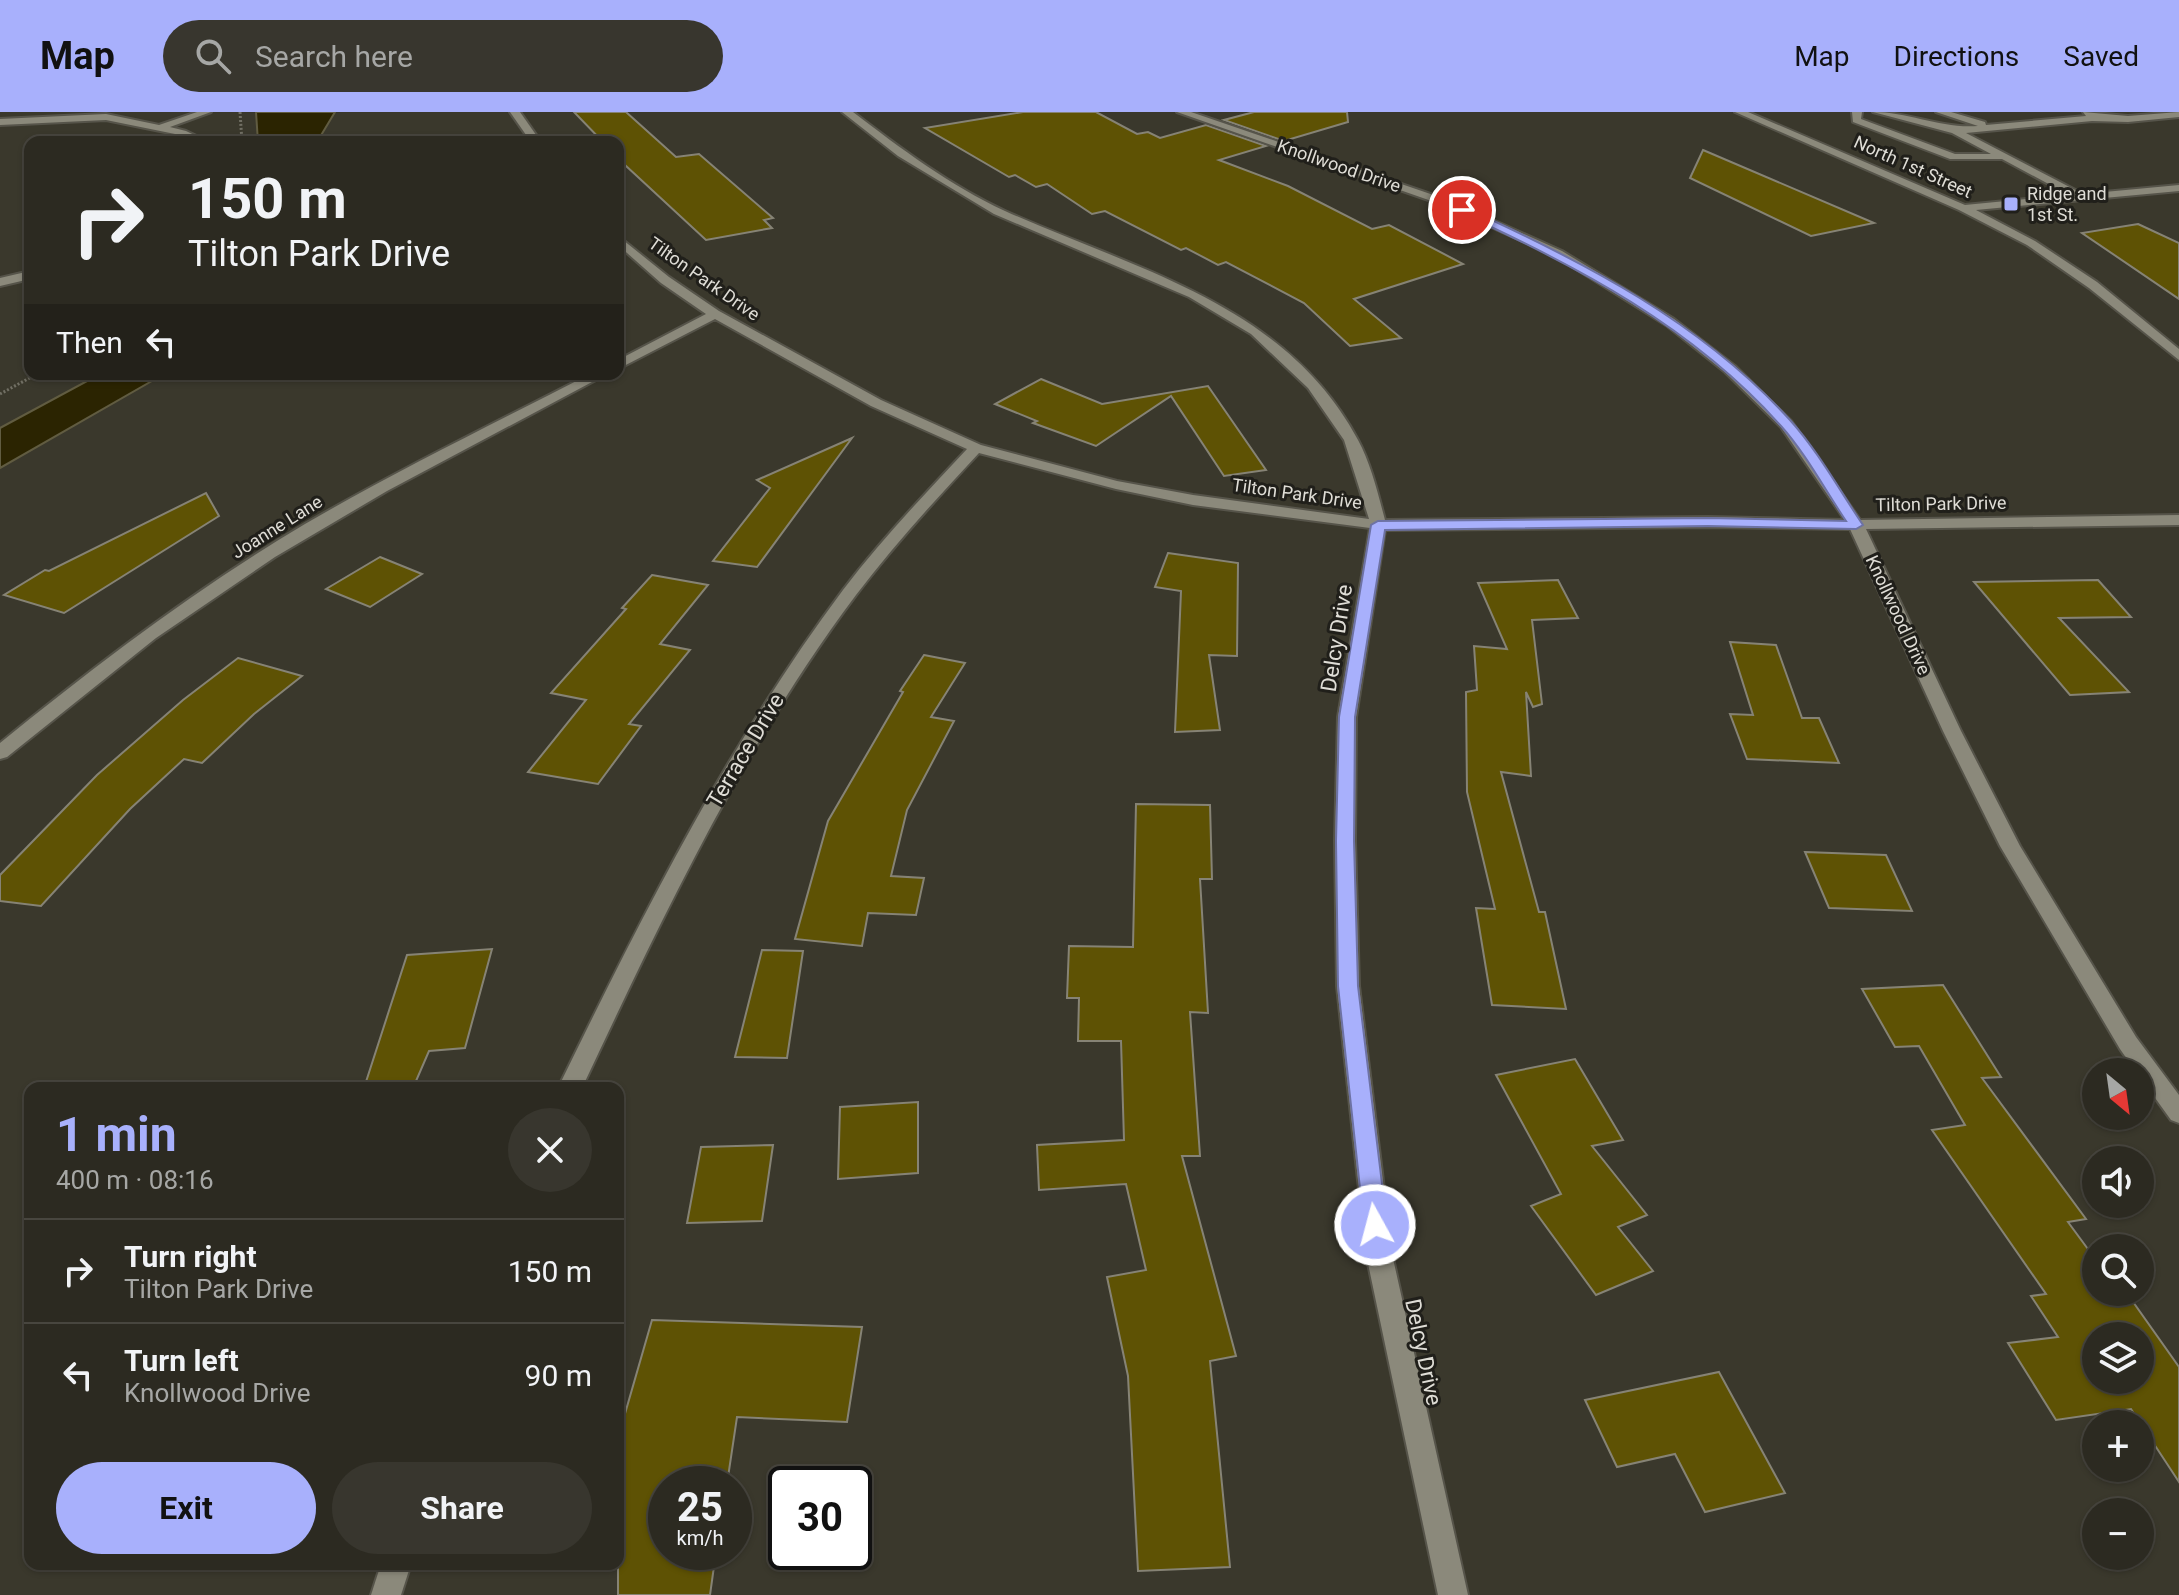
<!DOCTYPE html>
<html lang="en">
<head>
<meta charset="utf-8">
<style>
  body { margin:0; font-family:Roboto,sans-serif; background:#38362e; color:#f1f3f6; height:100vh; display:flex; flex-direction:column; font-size:30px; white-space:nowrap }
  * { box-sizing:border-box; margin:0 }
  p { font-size:26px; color:#a6a7a5 }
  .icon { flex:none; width:44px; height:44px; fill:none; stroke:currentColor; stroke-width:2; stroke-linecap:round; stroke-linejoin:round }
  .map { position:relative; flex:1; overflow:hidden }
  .panel { position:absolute; left:24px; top:970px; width:600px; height:488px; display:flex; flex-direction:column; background:#2c2a21; border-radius:16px; box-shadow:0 2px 6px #0004,0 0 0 2px #48463f }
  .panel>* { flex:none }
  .top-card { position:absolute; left:24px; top:24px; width:600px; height:244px; border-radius:16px; box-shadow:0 2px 6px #0004,0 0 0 2px #48463f; background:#2c2a21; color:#f1f3f6; overflow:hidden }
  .needle { width:52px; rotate:151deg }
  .buttons { position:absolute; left:2082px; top:946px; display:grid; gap:16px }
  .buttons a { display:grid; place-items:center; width:72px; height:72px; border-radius:50%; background:#2c2a21; box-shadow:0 2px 6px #0004,0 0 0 2px #48463f; font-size:40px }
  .speed { position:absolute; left:648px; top:1354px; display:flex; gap:16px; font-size:40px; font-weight:700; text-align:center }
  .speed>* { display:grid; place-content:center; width:104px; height:104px; border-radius:50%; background:#2c2a21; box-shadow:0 2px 6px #0004,0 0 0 2px #48463f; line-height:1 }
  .speed small { font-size:20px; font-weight:400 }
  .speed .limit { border:4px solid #111; border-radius:12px; background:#fff; color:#111 }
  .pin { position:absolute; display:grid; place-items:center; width:68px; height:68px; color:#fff; margin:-34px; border:4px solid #fff; border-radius:50%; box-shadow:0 2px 8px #0007 }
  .me { position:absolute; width:88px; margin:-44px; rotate:353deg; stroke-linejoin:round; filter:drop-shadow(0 0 6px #0008) }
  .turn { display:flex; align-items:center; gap:28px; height:168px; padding:0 32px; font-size:36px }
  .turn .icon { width:104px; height:104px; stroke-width:2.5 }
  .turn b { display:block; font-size:56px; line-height:68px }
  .then { display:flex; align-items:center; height:76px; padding:0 32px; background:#0003; gap:16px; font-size:30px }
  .round { display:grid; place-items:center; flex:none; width:84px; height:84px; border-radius:42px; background:#38362e }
  .head { display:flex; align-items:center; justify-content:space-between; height:136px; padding:0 32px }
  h1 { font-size:48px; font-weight:700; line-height:60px; color:#a8b0fc }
  .button { display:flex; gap:16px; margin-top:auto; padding:16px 32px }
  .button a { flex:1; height:92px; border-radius:48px; background:#a8b0fc; color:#111; font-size:32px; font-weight:700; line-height:92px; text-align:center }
  .button a+a { background:#38362e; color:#f1f3f6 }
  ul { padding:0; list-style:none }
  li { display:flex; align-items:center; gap:24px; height:104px; padding:0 32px; border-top:2px solid #48463f }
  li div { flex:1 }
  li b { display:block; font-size:30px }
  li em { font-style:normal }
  header { display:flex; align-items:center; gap:48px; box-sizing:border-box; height:112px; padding:0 40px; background:#a8b0fc; color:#111 }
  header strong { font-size:38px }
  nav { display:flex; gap:44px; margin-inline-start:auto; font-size:28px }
  .search { width:560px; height:72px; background:#38362e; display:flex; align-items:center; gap:20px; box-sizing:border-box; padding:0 28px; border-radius:44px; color:#a6a7a5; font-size:30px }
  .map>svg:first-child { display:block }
  .water { fill:#2b2401; stroke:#615c41; stroke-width:2 }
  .building { fill:#5e5204; stroke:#868375; stroke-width:2; fill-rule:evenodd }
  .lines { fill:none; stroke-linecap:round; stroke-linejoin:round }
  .minor-casing { stroke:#56544a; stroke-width:4 }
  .path { stroke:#716f64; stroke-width:3; stroke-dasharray:2 2; stroke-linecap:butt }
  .minor { fill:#8b897b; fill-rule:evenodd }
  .route { fill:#a8b0fc; stroke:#6d72a4; stroke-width:2 }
  .poi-dot { fill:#a8b0fc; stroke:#201f1a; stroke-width:3 }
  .labels { text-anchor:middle; stroke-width:6; stroke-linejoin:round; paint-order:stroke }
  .far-street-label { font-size:18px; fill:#dfddd6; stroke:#201f1a }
  .far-poi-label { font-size:18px; fill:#dfddd6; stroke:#201f1a; text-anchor:start }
  .street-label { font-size:22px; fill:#dfddd6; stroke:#201f1a }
</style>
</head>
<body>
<header>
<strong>Map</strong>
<div class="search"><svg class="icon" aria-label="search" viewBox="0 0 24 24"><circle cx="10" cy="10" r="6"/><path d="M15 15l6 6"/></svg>Search here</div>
<nav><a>Map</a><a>Directions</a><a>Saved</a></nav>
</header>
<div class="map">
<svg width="2179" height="1483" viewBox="0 0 2179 1483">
  <rect width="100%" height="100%" fill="#3a382c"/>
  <!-- water -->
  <g class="water">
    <polygon points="256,0 335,0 317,30 258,30"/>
    <polygon points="100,262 164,262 0,356 0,316"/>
  </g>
  <!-- building -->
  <g class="building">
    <polygon points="574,0 626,0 676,45 699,42 773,106 764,108 772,116 706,128 625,53 618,45 618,30 603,30"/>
    <polygon points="1023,0 1096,0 1137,22 1148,20 1160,26 1206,13 1266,34 1219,48 1288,74 1372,117 1389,113 1463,152 1354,187 1401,226 1350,234 1304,191 1226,150 1218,153 1186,136 1181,138 1105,99 1092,102 1047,72 1036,75 1015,63 1009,65 925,16"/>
    <polygon points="1254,0 1347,0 1348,10 1284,29 1224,8"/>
    <polygon points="1703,38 1874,111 1811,124 1690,66"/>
    <polygon points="2138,112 2179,131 2179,187 2082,121"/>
    <polygon points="1041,267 1102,292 1208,274 1266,358 1224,364 1171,284 1096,334 1033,311 1037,309 995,292"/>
    <polygon points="852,326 757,455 713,449 770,376 757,368"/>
    <polygon points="206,381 219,404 64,501 4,483 45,458 49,459"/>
    <polygon points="1168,441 1238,451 1237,544 1209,543 1220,618 1175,620 1181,479 1155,475"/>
    <polygon points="380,445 422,462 370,495 326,477"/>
    <polygon points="652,463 708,473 660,532 690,538 629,612 641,614 598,672 528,660 586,588 551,581 626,497 622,496"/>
    <polygon points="1558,468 1578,506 1532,508 1542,592 1533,595 1526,580 1531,664 1501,660 1539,800 1545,800 1566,897 1492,893 1476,796 1495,797 1467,680 1466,580 1477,578 1474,534 1507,537 1478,471"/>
    <polygon points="2098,468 2131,505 2059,506 2129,580 2070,583 1974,470"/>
    <polygon points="1730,530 1776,533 1802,606 1819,606 1839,651 1747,647 1730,602 1753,603"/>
    <polygon points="924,543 965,551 931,605 954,609 907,698 891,764 924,766 916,803 868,801 862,834 795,827 828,709 903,580 900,579"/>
    <polygon points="238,546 302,564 254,602 202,651 184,647 130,697 41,794 0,789 0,763 97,663 183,588"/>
    <polygon points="1136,692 1210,693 1212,767 1200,767 1208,901 1190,900 1200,1044 1182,1044 1236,1244 1210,1249 1230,1455 1138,1459 1128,1264 1107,1165 1146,1158 1126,1072 1039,1078 1037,1033 1124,1028 1121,929 1078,929 1079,886 1067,886 1069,834 1133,835"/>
    <polygon points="1805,740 1886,743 1912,799 1829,796"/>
    <polygon points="492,837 465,936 429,939 413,976 364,976 407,843"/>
    <polygon points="762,838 803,839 787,946 735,945"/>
    <path d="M1943 873 2001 965 1982 966 2086 1107 2068 1110 2096 1148V1180H2126L2179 1255V1370L2131 1297 2056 1308 2008 1231 2058 1225 2031 1184 2046 1182 1932 1018 1965 1013 1919 934 1895 935 1862 877ZM2096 1224H2140V1268H2096Z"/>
    <polygon points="1575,947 1623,1028 1592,1034 1647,1103 1618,1115 1653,1159 1596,1183 1531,1094 1561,1082 1496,963"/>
    <polygon points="918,990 918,1061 838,1067 840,995"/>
    <polygon points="773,1033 762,1109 687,1111 701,1035"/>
    <polygon points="652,1208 862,1215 847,1310 737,1305 727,1372 666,1372 666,1440 716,1440 710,1483 618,1483 618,1326"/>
    <polygon points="1719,1260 1785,1381 1705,1400 1675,1342 1617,1355 1585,1288"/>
  </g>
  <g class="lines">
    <defs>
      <g id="minor">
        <polygon points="197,0 211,0 170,15 186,19 209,30 196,30 180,23 106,8 0,13 0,7 106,2 159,13"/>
        <polygon points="510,0 520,0 541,30 531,30"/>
        <path d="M842 0H853C900 36 951 74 1005 99 1134 157 1286 192 1358 328 1371 352 1378 382 1385 408L1708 405 1845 408 1781 315 1725 260 1666 213 1554 143 1440 92 1177 0H1191L1448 88 1562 139 1674 207 1735 254 1791 309 1860 408 2179 403V413L1866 417 1961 619 2020 734 2136 925 2179 983V1011L2171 1008 2140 965V960H2136L2120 937 2000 734 1943 619 1850 417 1708 415 1385 418 1356 605 1355 729 1359 874 1392 1142 1468 1483H1438L1366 1142 1337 874 1335 729 1338 605 1370 416 1193 393 1116 377 979 341C936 387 894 433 856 483 743 634 662 806 582 976H558C642 804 728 632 843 478 881 428 924 383 967 337L871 294 715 207 618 257V248L706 202 661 171 618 133V124L669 165 719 199 881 288 981 333 1117 369 1193 383 1369 407 1344 328 1308 276 1251 222 1189 185 994 102 898 44Z"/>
        <path d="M1735 0H1748L1965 93 2069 83 2002 47H1950L1853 10 1852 0H1862L1861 7 1955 42H1991L1952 21 1873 0C1909 0 1942 17 1978 14L1936 0H1951L1985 10 1986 13 2086 4 2083 0 2128 4 2179 0V5L2128 10 2092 9 1966 21 2083 82 2179 73V79L1976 98 2035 129 2097 170 2179 237V248L2089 176 2027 133 1959 98Z"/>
        <polygon points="30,159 30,167 0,174 0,166"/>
        <path d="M590 262H607L387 379 275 445 156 526 7 645 0 647V631C97 552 197 476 305 412 398 358 495 311 590 262Z"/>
        <polygon points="381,1452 411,1452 401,1483 371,1483"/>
      </g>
    </defs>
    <!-- minor casing -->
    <use href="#minor" class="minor-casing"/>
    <!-- path -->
    <g class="path">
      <polyline points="240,0 242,30"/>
      <polyline points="0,282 37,262"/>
    </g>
    <!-- minor -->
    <use href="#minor" class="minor"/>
  </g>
  <!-- route -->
  <path class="route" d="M1459 96H1466C1584 150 1701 210 1790 308 1818 339 1840 379 1863 413L1856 417 1708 414 1385 418 1355 605 1354 729 1358 874 1387 1113 1384 1120 1375 1123 1367 1120 1364 1113 1338 874 1336 729 1339 605 1371 413 1378 409 1708 406 1846 409C1825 378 1806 342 1781 314 1693 215 1577 154 1459 100Z"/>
  <!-- markers -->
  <rect class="poi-dot" x="2003" y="84" width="16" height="16" rx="4"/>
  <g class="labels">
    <!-- far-street labels -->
    <g class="far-street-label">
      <text transform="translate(1339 54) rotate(19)" y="6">Knollwood Drive</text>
      <text transform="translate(1913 55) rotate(24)" y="6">North 1st Street</text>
      <text transform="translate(704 167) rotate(35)" y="6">Tilton Park Drive</text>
      <text transform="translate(1297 382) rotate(8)" y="6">Tilton Park Drive</text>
      <text transform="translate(1941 392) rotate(-1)" y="6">Tilton Park Drive</text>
      <text transform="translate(277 415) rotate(-32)" y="6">Joanne Lane</text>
      <text transform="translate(1898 503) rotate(65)" y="6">Knollwood Drive</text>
    </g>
    <!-- far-poi labels -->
    <g class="far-poi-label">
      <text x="2027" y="88">Ridge and<tspan x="2027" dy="21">1st St.</tspan></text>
    </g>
    <!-- street labels -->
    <g class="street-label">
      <text transform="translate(1336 526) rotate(-81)" y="8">Delcy Drive</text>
      <text transform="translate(745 638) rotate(-59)" y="8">Terrace Drive</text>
      <text transform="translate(1424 1240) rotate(78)" y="8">Delcy Drive</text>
    </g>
  </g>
</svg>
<div class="buttons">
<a><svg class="needle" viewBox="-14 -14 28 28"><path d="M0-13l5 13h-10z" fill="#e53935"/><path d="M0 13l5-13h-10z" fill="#a6a7a5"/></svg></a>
<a><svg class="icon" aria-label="sound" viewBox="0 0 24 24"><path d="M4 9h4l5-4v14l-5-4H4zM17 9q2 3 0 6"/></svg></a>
<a><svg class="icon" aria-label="search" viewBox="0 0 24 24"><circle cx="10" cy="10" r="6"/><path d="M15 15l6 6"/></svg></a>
<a><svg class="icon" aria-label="layers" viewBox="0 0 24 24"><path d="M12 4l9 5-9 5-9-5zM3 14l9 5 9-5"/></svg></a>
<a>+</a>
<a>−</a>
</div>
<div class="speed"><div>25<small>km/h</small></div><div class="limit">30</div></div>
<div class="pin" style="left:1462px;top:98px;background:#d93025"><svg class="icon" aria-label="arrive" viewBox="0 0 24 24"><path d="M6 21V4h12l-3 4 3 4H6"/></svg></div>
<svg class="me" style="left:1375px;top:1113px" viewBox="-20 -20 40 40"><circle r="17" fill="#a8b0fc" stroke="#fff" stroke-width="3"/><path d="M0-11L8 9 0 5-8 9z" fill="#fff"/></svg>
<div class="top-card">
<div class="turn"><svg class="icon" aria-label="right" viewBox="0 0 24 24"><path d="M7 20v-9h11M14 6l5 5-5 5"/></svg><div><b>150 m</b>Tilton Park Drive</div></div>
<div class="then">Then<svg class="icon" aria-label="left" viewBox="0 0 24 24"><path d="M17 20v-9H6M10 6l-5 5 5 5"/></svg></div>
</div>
<section class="panel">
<div class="head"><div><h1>1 min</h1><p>400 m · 08:16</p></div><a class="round"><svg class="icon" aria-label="close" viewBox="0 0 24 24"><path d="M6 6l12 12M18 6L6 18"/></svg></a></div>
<ul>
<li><svg class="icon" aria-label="right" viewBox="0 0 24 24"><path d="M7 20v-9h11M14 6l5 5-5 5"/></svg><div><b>Turn right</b><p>Tilton Park Drive</p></div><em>150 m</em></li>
<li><svg class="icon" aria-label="left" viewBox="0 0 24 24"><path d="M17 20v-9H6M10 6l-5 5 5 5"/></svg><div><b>Turn left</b><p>Knollwood Drive</p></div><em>90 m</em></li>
</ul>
<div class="button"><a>Exit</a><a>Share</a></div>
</section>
</div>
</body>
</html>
